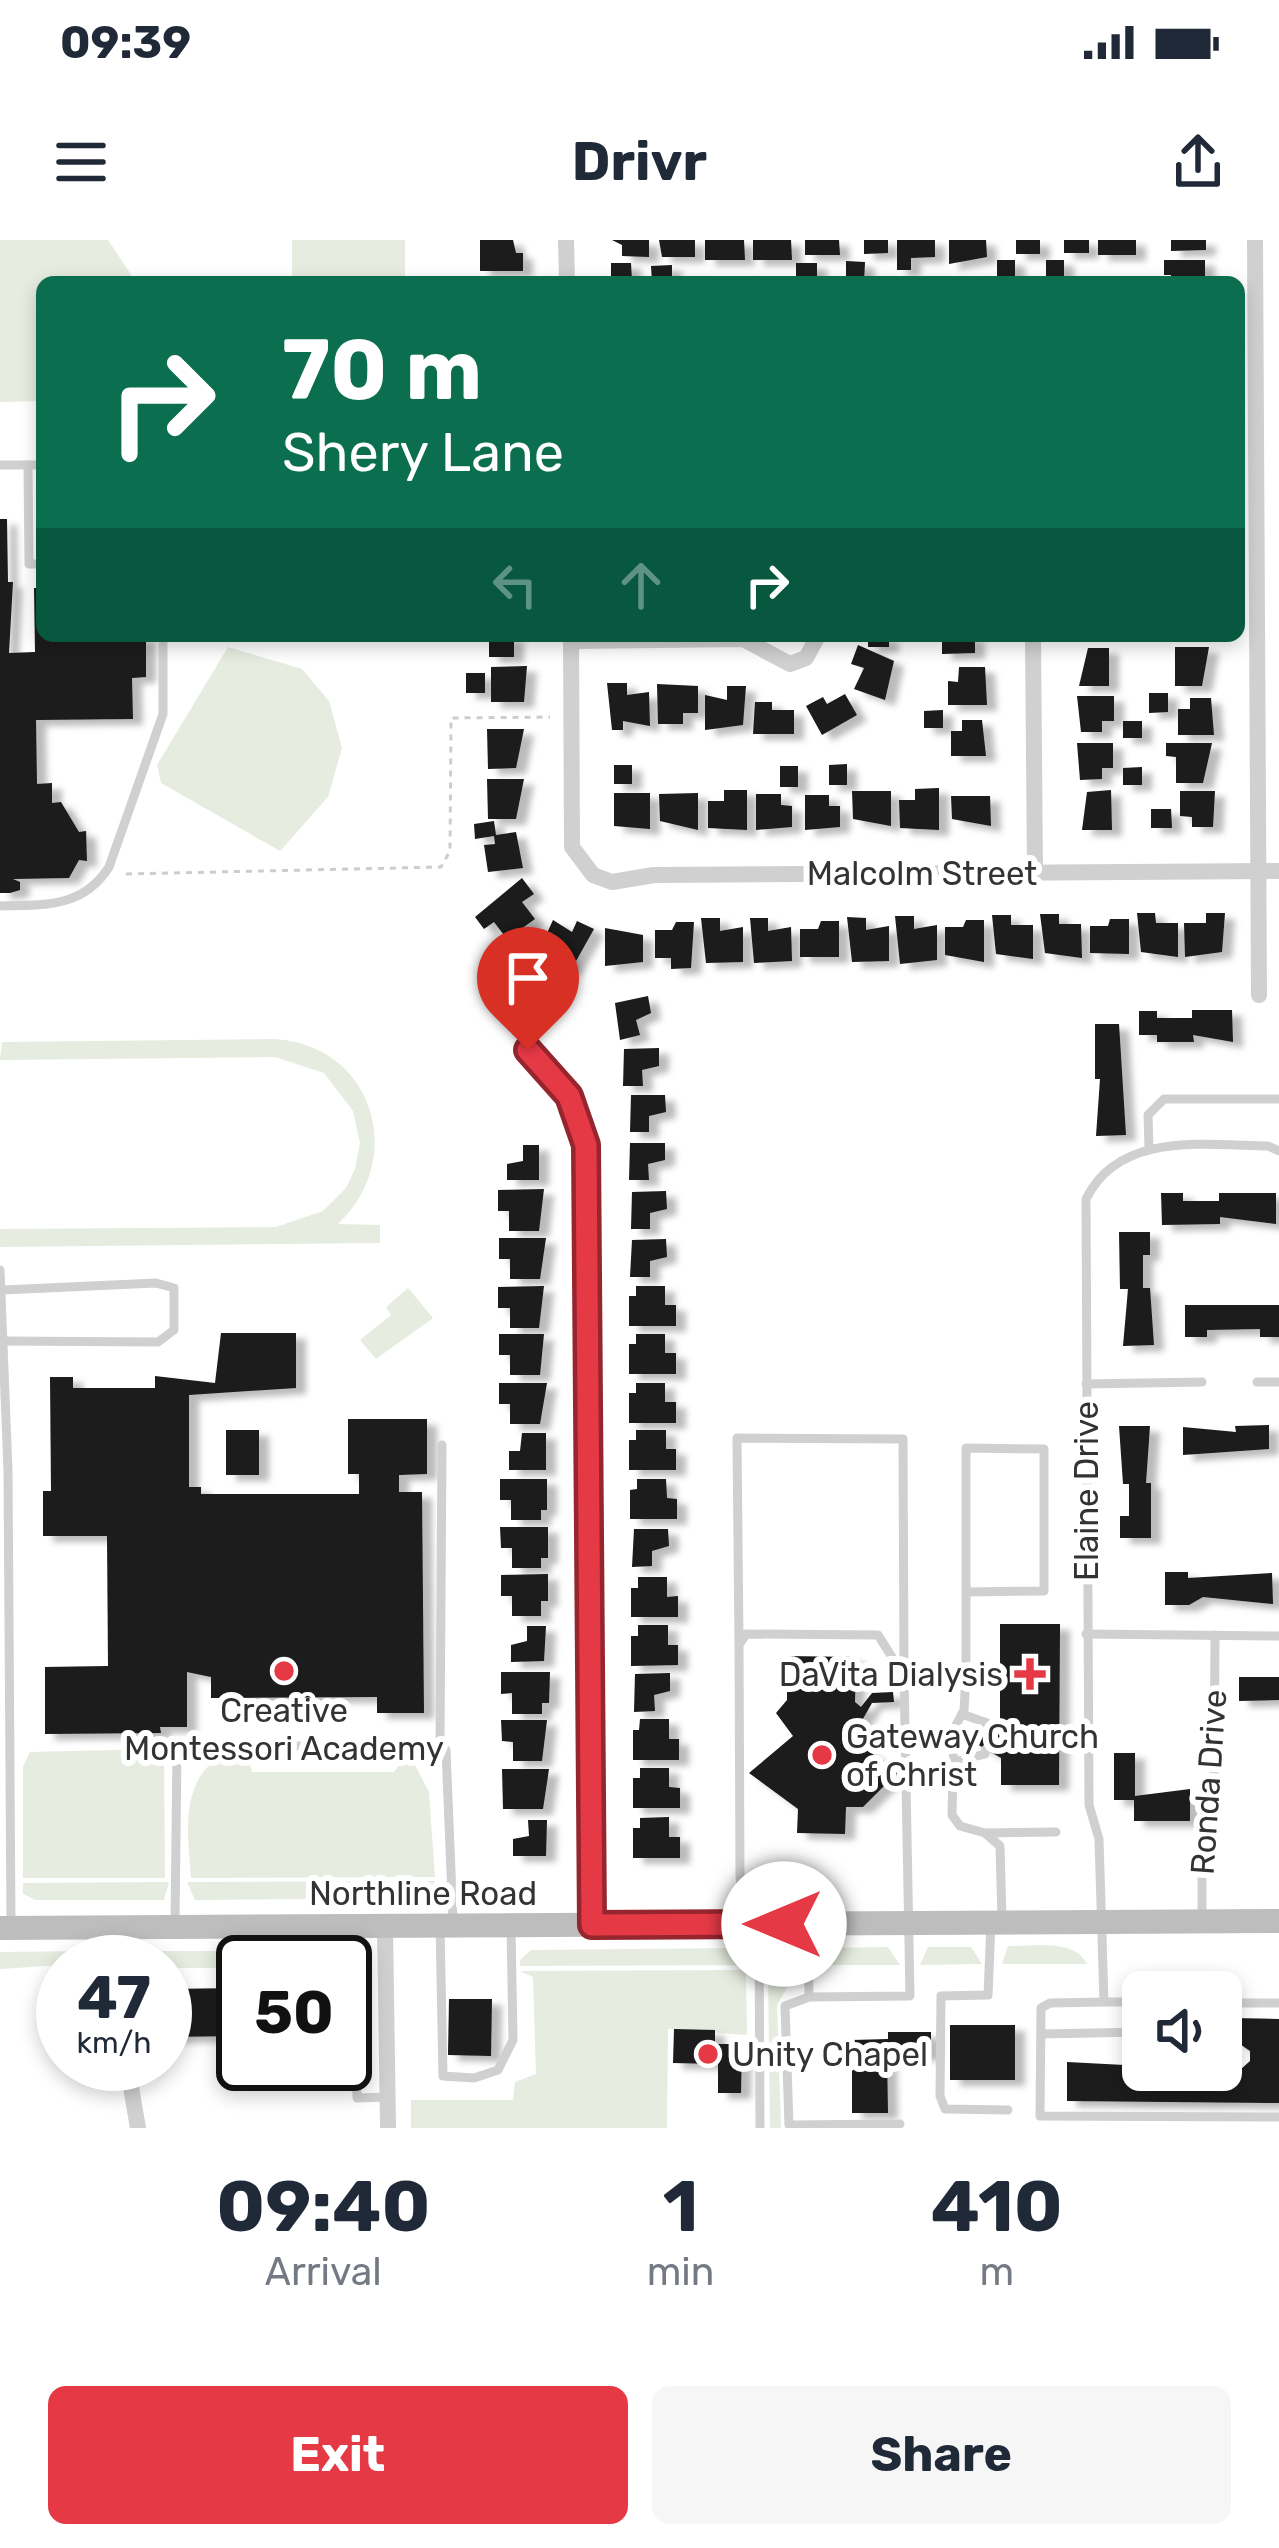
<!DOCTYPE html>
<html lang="en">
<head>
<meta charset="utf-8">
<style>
  body { margin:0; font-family:Rubik,sans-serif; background:#f6f6f7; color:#1f2937; height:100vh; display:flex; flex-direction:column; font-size:45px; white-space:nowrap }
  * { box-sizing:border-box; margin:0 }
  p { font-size:39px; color:#747a83 }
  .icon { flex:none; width:66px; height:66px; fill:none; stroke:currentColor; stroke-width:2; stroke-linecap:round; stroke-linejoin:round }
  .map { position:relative; height:1888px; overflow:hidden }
  .details { display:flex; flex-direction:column; background:#fff; flex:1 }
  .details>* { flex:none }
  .guide { position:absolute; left:36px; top:36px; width:1209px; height:366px; border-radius:18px; box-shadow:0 6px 18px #0003; background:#0b6e4f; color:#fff; overflow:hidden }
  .buttons { position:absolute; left:1122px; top:1731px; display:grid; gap:24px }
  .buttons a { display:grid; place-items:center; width:120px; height:120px; border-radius:18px; background:#fff; box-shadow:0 6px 18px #0003; font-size:60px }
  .speed { position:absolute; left:36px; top:1695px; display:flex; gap:24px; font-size:60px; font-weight:700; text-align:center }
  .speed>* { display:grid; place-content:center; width:156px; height:156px; border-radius:50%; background:#fff; box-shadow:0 6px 18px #0003; line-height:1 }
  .speed small { font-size:30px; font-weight:400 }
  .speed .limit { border:6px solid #111; border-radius:18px; background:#fff; color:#111 }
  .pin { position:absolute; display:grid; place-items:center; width:102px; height:102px; color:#fff; margin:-123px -51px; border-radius:50% 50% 50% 0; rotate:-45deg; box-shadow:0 0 12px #0007 }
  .pin .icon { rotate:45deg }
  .me { position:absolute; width:132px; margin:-66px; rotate:270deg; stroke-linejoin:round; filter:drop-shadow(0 0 9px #0008) }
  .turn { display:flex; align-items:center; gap:42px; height:252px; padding:0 48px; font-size:54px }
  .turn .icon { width:156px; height:156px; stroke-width:2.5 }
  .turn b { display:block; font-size:84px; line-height:102px }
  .lanes { display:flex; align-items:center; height:114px; padding:0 48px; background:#0003; justify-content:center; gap:60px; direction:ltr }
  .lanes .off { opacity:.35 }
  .eta { display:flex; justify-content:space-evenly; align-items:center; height:204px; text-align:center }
  .eta b { font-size:72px; font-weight:700; line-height:84px }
  .cta { display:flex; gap:24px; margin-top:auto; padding:24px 48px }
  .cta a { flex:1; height:138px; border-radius:18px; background:#e63946; color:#fff; font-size:48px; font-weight:700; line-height:138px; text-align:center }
  .cta a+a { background:#f6f6f7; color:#1f2937 }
  .status { display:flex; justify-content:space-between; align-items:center; height:84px; padding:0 60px; background:#fff; direction:ltr }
  .status svg { height:33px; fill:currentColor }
  header { display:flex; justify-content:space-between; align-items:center; height:156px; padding:0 48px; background:#fff; font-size:54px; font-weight:700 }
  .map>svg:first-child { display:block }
  .green { fill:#e6ecdf }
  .building { fill:#1a1a1a; filter:url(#shadow) }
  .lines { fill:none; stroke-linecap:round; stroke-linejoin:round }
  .path { stroke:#cdcdcd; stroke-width:3; stroke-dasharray:6 6; stroke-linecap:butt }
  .lane { stroke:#d0d0d0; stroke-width:9 }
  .street { stroke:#d0d0d0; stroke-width:16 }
  .secondary { stroke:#bdbdbd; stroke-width:24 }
  .route-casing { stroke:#96252e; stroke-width:30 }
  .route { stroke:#e63946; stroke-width:21 }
  .poi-dot { fill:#e63946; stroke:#fff; stroke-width:4.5 }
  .labels { text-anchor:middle; stroke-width:12; stroke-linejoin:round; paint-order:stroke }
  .street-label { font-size:33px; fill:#333; stroke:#fff }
  .poi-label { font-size:33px; fill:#333; stroke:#fff; text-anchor:start }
</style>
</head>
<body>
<div class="status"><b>09:39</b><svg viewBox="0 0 49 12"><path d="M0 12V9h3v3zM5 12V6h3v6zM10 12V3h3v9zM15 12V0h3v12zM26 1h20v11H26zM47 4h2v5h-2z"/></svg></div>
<header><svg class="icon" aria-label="menu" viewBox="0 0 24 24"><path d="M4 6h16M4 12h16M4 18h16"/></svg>Drivr<svg class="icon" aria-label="share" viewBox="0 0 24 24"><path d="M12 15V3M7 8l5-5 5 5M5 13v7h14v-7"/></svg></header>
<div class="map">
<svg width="1279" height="1888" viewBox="0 0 1279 1888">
  <defs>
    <filter id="shadow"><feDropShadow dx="10" dy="6" stdDeviation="3" flood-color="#0004"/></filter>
  </defs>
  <rect width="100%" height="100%" fill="#fff"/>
  <!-- green -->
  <g class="green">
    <polygon points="0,0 108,0 136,42 42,42 42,161 0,162"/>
    <rect x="292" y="0" width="113" height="42"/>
    <polygon points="228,407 302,429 329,461 342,508 328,557 280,611 161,543 157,525"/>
    <path d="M270 799C372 801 409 917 338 984L380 985V1003L0 1007V989L276 987 323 971 346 948 355 929 360 903 353 871 324 833 275 817 0 820 2 802Z"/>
    <polygon points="408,1048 433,1078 376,1119 360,1100 391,1075 386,1067"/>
    <polygon points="157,1509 164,1513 165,1638 23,1638 23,1527 30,1512"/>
    <path d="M219 1517 248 1518 252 1532H394L403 1519 413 1521 429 1552 435 1637 191 1638C188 1595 179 1545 219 1517Z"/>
    <polygon points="435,1641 426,1658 195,1660 187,1642"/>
    <polygon points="169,1642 164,1660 36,1660 23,1654 23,1643"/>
    <path d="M1008 1706C1034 1707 1074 1698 1087 1724H1002Z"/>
    <polygon points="888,1707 900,1725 818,1725 827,1708"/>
    <polygon points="928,1707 971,1707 982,1724 920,1725"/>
    <polygon points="741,1708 752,1725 520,1726 520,1720 531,1710"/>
    <polygon points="299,1710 360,1710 372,1726 292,1722"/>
    <polygon points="90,1711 108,1722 0,1729 0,1712"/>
    <polygon points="156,1711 259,1711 267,1722 243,1722 243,1728 165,1728 165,1722 140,1722"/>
    <polygon points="798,1729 777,1765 781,1888 770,1888 768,1730"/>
    <polygon points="746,1730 747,1795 668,1789 667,1888 411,1888 411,1860 513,1860 515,1842 536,1834 533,1737 520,1731"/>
  </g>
  <!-- building -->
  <g class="building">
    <polygon points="480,0 513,0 516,13 523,13 523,31 480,31"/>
    <polygon points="612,0 649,0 649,17 622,16 622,5"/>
    <polygon points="659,0 695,0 695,17 662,17"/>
    <polygon points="705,0 744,0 745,20 705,20"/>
    <polygon points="753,0 791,0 792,20 753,20"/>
    <polygon points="805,0 839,0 840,15 805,15"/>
    <polygon points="864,0 888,0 888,13 864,14"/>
    <polygon points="897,0 935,0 935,17 911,18 911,30 897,30"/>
    <polygon points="949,0 986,0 987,17 949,24"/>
    <rect x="1016" y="0" width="24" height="14"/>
    <rect x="1064" y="0" width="25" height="13"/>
    <rect x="1098" y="0" width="38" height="15"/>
    <polygon points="1171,0 1206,0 1206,10 1171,11"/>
    <rect x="997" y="20" width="18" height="20"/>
    <polygon points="1046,20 1064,20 1064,41 1046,40"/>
    <polygon points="1164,20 1205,20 1205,40 1171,42 1171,35 1164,35"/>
    <polygon points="846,21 865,22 864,42 846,42"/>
    <polygon points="611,23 631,23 632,41 611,42"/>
    <rect x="796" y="23" width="21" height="18"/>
    <polygon points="672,25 672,42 652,42 651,26"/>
    <polygon points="0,279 7,279 8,342 13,342 9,413 35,412 34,348 42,348 42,396 146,396 146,437 132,438 133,479 36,480 37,544 52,543 52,563 61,562 79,592 86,591 87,621 79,620 69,638 13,639 20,642 20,650 10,653 0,653"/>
    <rect x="489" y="396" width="25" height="21"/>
    <rect x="868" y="396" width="21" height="11"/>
    <polygon points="942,396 975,396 975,413 942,414"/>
    <polygon points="858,405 894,421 885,460 854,449 864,428 851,424"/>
    <polygon points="1175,407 1209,407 1202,446 1175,446"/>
    <polygon points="1088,408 1109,408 1109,446 1079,446"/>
    <polygon points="527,426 524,462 491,462 491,427"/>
    <polygon points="959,427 985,427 987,465 948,465 948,441 958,442"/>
    <rect x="466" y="433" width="19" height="20"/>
    <polygon points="607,443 627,443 627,455 649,452 650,486 623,481 623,490 612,490"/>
    <polygon points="657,444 698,446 698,473 683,473 683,484 658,484"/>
    <polygon points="727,446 746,446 743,485 705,490 705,455 727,460"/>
    <polygon points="1149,453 1168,453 1168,472 1149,473"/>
    <polygon points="845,454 857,475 822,495 806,466 823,457 827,464"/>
    <polygon points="1077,456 1114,456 1114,481 1102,481 1102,492 1081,492"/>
    <polygon points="1190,458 1211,458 1214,495 1178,495 1178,469 1190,469"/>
    <polygon points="755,462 772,462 772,470 794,470 794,494 753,494"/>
    <polygon points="943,470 943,488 924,488 924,471"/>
    <polygon points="962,480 982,480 986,516 951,516 951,491 962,491"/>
    <rect x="1123" y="481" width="19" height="17"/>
    <polygon points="487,489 524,489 516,528 488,529"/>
    <polygon points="1077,503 1113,503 1113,528 1102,528 1102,539 1080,540"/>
    <polygon points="1166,503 1212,503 1203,543 1176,543 1176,517 1166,516"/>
    <polygon points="847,524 847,545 829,545 829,525"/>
    <rect x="614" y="525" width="18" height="19"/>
    <rect x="780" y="526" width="18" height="21"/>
    <polygon points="1142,527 1142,545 1123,545 1123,528"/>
    <polygon points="487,539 524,539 516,579 488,579"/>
    <polygon points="939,548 939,590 900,588 899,560 915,560 915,549"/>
    <polygon points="724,550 747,550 747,590 708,588 708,561 724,561"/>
    <polygon points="1111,550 1112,590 1082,590 1087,552"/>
    <polygon points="852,551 891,551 891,586 853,579"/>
    <polygon points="1180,551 1215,551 1213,587 1192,587 1192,577 1180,576"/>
    <polygon points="614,553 650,553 650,589 614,586"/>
    <polygon points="698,553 698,590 660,581 659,554"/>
    <polygon points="756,554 781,554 781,565 792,566 792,587 756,590"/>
    <polygon points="805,555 829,555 829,566 840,566 840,587 805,590"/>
    <polygon points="951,556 990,556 991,586 952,579"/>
    <polygon points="1151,569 1171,569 1172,588 1151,588"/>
    <polygon points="494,581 496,595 516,592 523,628 488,632 484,605 495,604 494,596 475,599 474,584"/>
    <polygon points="522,638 534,654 522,662 535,679 507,699 494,682 484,689 475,677"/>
    <polygon points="1137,673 1155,673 1156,683 1178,683 1178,717 1141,712"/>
    <polygon points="1206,673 1225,673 1222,712 1185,717 1184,683 1206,683"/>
    <polygon points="1040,674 1059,674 1059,684 1081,684 1082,718 1045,713"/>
    <polygon points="992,675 1011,675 1011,685 1033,685 1033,719 996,714"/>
    <polygon points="895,676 914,676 914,689 937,685 937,720 900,724"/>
    <polygon points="847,677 866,678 866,690 889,686 889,721 852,722"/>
    <polygon points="701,678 720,678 720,691 743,687 743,722 706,723"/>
    <polygon points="750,678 768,678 768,691 791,687 792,721 754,723"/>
    <polygon points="1110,679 1129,679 1129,714 1090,713 1090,686 1108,686"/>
    <polygon points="553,680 572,692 577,681 594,689 571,730 537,715"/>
    <polygon points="966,680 984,680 984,722 945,715 945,687 963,687"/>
    <polygon points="821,681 839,681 839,717 800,717 800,689 818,689"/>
    <polygon points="676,682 694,682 691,728 671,729 671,718 655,718 655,690 672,690"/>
    <polygon points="605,688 643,695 643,722 605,726"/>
    <polygon points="648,756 651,773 636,780 640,795 620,800 615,763"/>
    <polygon points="1192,770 1232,770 1233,802 1193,795 1194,802 1157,802 1157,795 1139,795 1139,771 1157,771 1157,778 1192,778"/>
    <polygon points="1095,784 1119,784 1126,895 1096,896 1100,839 1095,839"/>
    <polygon points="659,808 659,826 642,830 643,846 623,846 624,809"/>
    <polygon points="631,855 665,855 666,872 649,876 649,892 630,892"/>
    <polygon points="630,903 665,903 665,920 648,924 649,940 629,940"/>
    <polygon points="523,905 539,905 539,940 507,940 507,924 523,921"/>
    <polygon points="544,949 539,991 509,991 509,971 498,971 498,950"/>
    <polygon points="666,951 667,969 650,973 650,989 631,989 632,952"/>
    <polygon points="1161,953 1183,953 1183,961 1219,961 1219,953 1276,953 1276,984 1220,977 1220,984 1162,985"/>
    <polygon points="1119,992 1150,992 1150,1015 1143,1015 1143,1048 1150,1048 1154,1105 1123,1106 1128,1049 1120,1049"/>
    <polygon points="499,998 546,998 540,1039 510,1039 510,1019 499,1019"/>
    <polygon points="666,999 667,1017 650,1021 650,1037 630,1037 632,1000"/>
    <polygon points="544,1046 539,1088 510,1088 510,1068 498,1068 498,1047"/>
    <polygon points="636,1046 665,1046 665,1065 676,1065 676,1086 629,1086 629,1056 636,1056"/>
    <polygon points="1185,1065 1279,1065 1279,1097 1260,1097 1260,1089 1207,1090 1207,1097 1185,1097"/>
    <polygon points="221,1093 296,1093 296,1148 189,1155 189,1247 201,1247 201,1254 359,1254 359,1234 348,1234 348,1179 427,1179 427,1234 399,1235 399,1252 422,1252 424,1473 377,1473 377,1457 211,1458 211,1437 187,1432 187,1487 160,1487 161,1493 45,1494 45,1427 108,1426 107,1296 43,1296 43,1251 51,1251 50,1137 73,1137 73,1148 155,1148 155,1136 215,1143"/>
    <polygon points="499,1094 544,1094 540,1135 510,1135 510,1115 499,1115"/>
    <polygon points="636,1094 665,1094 665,1113 676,1113 676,1134 629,1134 629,1104 636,1104"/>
    <polygon points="499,1143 547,1143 540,1184 510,1184 510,1164 499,1164"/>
    <polygon points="636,1143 665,1143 665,1162 676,1162 676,1183 629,1183 629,1153 636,1153"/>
    <polygon points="1269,1185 1269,1209 1183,1215 1183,1187 1236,1192 1235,1186"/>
    <polygon points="1119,1186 1150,1186 1146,1243 1151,1243 1151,1298 1120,1298 1120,1276 1129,1276 1129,1244 1123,1244"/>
    <rect x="226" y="1190" width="33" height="45"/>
    <polygon points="636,1190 666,1190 666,1209 676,1209 676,1230 629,1230 629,1200 636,1200"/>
    <polygon points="522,1193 546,1193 546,1230 509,1230 509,1211 520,1211"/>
    <polygon points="500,1239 547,1239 547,1270 541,1270 541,1280 511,1280 511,1260 500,1260"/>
    <polygon points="637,1239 666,1239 667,1258 677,1259 677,1279 630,1279 630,1250 637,1249"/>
    <polygon points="500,1287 548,1287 548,1318 541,1318 541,1328 512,1328 512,1308 501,1308"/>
    <polygon points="634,1289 668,1289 669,1306 652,1311 652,1326 632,1327"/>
    <polygon points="1165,1332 1188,1332 1188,1338 1272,1333 1273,1364 1203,1357 1189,1365 1165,1365"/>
    <polygon points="548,1334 548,1361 541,1361 541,1376 512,1376 512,1356 501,1356 501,1335"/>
    <polygon points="638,1337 667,1337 667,1357 678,1356 678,1377 631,1377 631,1348 638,1348"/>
    <polygon points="1000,1384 1060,1384 1059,1545 1001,1545 1001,1518 970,1500 1000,1483"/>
    <polygon points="638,1385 668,1385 668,1405 678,1405 678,1425 631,1426 631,1396 638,1396"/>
    <polygon points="527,1386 546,1386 544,1421 511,1422 511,1405 527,1401"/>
    <polygon points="787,1416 856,1417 855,1462 861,1467 872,1453 893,1452 894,1462 872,1463 852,1498 897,1533 863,1567 846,1567 845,1594 797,1593 798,1569 749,1533 793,1496 776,1473 787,1460"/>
    <polygon points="501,1432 550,1432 549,1463 542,1463 542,1474 512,1474 512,1453 501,1454"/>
    <polygon points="670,1433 670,1451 654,1455 655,1471 634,1472 635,1434"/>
    <polygon points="1239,1437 1279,1437 1279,1460 1239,1461"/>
    <polygon points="640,1479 669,1479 669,1499 679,1499 679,1520 633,1520 633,1490 639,1490"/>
    <polygon points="501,1480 547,1480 542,1521 513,1521 513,1502 502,1501"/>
    <polygon points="1114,1513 1135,1513 1135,1556 1190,1549 1190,1581 1134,1581 1134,1560 1114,1560"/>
    <polygon points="640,1528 669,1528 669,1547 680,1548 680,1568 633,1568 633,1538 640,1538"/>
    <polygon points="502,1529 549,1529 543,1569 503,1569"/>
    <polygon points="669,1577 669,1597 680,1597 680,1618 633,1618 633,1588 640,1588 640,1578"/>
    <polygon points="528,1580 547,1580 546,1616 513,1616 513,1599 529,1596"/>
    <polygon points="241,1748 241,1796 165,1797 165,1749"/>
    <polygon points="449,1759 492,1759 491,1816 448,1815"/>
    <polygon points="1232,1778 1279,1779 1279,1863 1067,1861 1067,1822 1220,1830 1221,1839 1230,1839 1250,1821 1250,1811 1234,1800"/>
    <rect x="950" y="1785" width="65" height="55"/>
    <polygon points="674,1789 715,1790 715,1804 742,1804 741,1853 718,1853 718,1824 673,1823"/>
    <polygon points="888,1792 931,1792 931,1815 887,1815 888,1873 852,1873 852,1800 888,1799"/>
  </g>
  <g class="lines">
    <!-- path -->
    <polyline class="path" points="126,634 441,627 450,611 451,478 550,477"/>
    <!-- lane -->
    <g class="lane">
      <polyline points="0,225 42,225"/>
      <polyline points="28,225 29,324 42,324"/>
      <path d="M0 666C44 665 83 668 109 627L163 474V396"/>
      <polyline points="1149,908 1148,875 1164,859 1279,859"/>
      <polyline points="0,1030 8,1230 11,1684"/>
      <polyline points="3,1050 156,1043 174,1048 174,1090 158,1102 4,1101"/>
      <polyline points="1257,1142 1279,1142"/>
      <polyline points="1086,1144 1202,1142"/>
      <polyline points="442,1205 440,1504 446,1510 453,1680"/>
      <polyline points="966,1352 1044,1351 1044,1209 966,1208 966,1436 964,1470 954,1489 952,1575 960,1586 985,1593 1000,1606 1002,1678"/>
      <polyline points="1086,1394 1279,1396"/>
      <polyline points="739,1403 737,1198 903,1199 904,1430"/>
      <polyline points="962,1474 987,1483 987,1491"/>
      <polyline points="953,1522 985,1514 986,1509"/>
      <polyline points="985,1593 1056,1592"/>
      <polyline points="1202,1676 1202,1612 1214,1547 1215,1395"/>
      <polyline points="747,1679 740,1637 739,1405 746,1394 878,1395 904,1436 910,1756 809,1757 808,1686"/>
      <polyline points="991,1683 988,1755 941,1756 940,1856 945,1869 1008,1870"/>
      <polyline points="175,1684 177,1508 440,1504"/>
      <polyline points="759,1684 760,1888"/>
      <polyline points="440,1686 443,1836 474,1838 498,1830 513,1800 511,1686"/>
      <polyline points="281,1691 281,1722"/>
      <polyline points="345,1742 355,1742 357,1858 388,1857"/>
      <polyline points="809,1757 785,1766 789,1885 900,1884"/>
      <polyline points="1104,1762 1050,1763 1041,1768 1040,1876 1279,1877"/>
      <path d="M1143 1762H1104L1099 1599 1089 1565 1086 959C1119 891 1205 905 1268 906L1279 911"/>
      <polyline points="1221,1763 1279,1763"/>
      <polyline points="1041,1794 1143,1792"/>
    </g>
    <!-- street -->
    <g class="street">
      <polyline points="566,0 567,42"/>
      <polyline points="1255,0 1259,755"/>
      <polyline points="571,396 572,607 593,635 612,642 654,635 1279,631"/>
      <polyline points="1033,396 1035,632"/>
      <polyline points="571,401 743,399 790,424 806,418 818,396"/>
      <polyline points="528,810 569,856 586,905 592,1685"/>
      <polyline points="385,1686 388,1888"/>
      <polyline points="124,1687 125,1722"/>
      <polyline points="127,1824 138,1888"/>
    </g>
    <!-- secondary -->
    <polyline class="secondary" points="0,1688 1279,1681"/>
  </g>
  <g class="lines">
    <defs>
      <polyline id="route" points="528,810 569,856 586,905 592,1685 784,1684"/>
    </defs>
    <!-- route casing -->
    <use href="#route" class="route-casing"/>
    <!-- route -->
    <use href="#route" class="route"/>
  </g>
  <!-- markers -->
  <g class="poi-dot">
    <circle cx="284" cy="1431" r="12"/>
    <path d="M1024 1416h12v12h12v12h-12v12h-12v-12h-12v-12h12z"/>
    <circle cx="822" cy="1515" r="12"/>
    <circle cx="708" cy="1814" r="12"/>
  </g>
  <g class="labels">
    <!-- street labels -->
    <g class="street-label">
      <text x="922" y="645">Malcolm Street</text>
      <text transform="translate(1086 1251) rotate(-90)" y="12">Elaine Drive</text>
      <text transform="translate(1208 1542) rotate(-86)" y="12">Ronda Drive</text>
      <text x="423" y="1665">Northline Road</text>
    </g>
    <!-- poi labels -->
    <g class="poi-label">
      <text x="1003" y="1446" text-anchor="end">DaVita Dialysis</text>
      <text x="284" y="1482" text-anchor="middle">Creative<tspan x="284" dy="38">Montessori Academy</tspan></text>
      <text x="846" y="1508">Gateway Church<tspan x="846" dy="38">of Christ</tspan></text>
      <text x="732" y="1826">Unity Chapel</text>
    </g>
  </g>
</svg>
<div class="buttons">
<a><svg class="icon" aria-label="sound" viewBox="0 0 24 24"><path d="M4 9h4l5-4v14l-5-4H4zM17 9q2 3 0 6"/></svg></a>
</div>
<div class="speed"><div>47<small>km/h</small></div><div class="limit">50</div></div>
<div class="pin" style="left:528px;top:810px;background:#d93025"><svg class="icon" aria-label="arrive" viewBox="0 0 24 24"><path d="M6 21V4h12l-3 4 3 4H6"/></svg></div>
<svg class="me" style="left:784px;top:1684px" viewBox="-20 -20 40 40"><circle r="19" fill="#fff"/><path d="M0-13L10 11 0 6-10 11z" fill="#e63946"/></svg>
<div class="guide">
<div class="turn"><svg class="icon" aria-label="right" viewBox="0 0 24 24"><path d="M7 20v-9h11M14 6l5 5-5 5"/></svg><div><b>70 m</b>Shery Lane</div></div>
<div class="lanes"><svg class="icon off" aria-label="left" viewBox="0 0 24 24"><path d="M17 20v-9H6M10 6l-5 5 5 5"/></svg><svg class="icon off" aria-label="ahead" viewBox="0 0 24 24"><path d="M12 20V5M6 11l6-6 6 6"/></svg><svg class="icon" aria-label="right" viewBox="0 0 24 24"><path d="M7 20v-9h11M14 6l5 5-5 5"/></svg></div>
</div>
</div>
<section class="details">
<div class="eta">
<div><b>09:40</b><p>Arrival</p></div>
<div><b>1</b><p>min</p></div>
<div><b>410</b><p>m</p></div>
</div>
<div class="cta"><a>Exit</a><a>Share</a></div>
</section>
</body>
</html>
